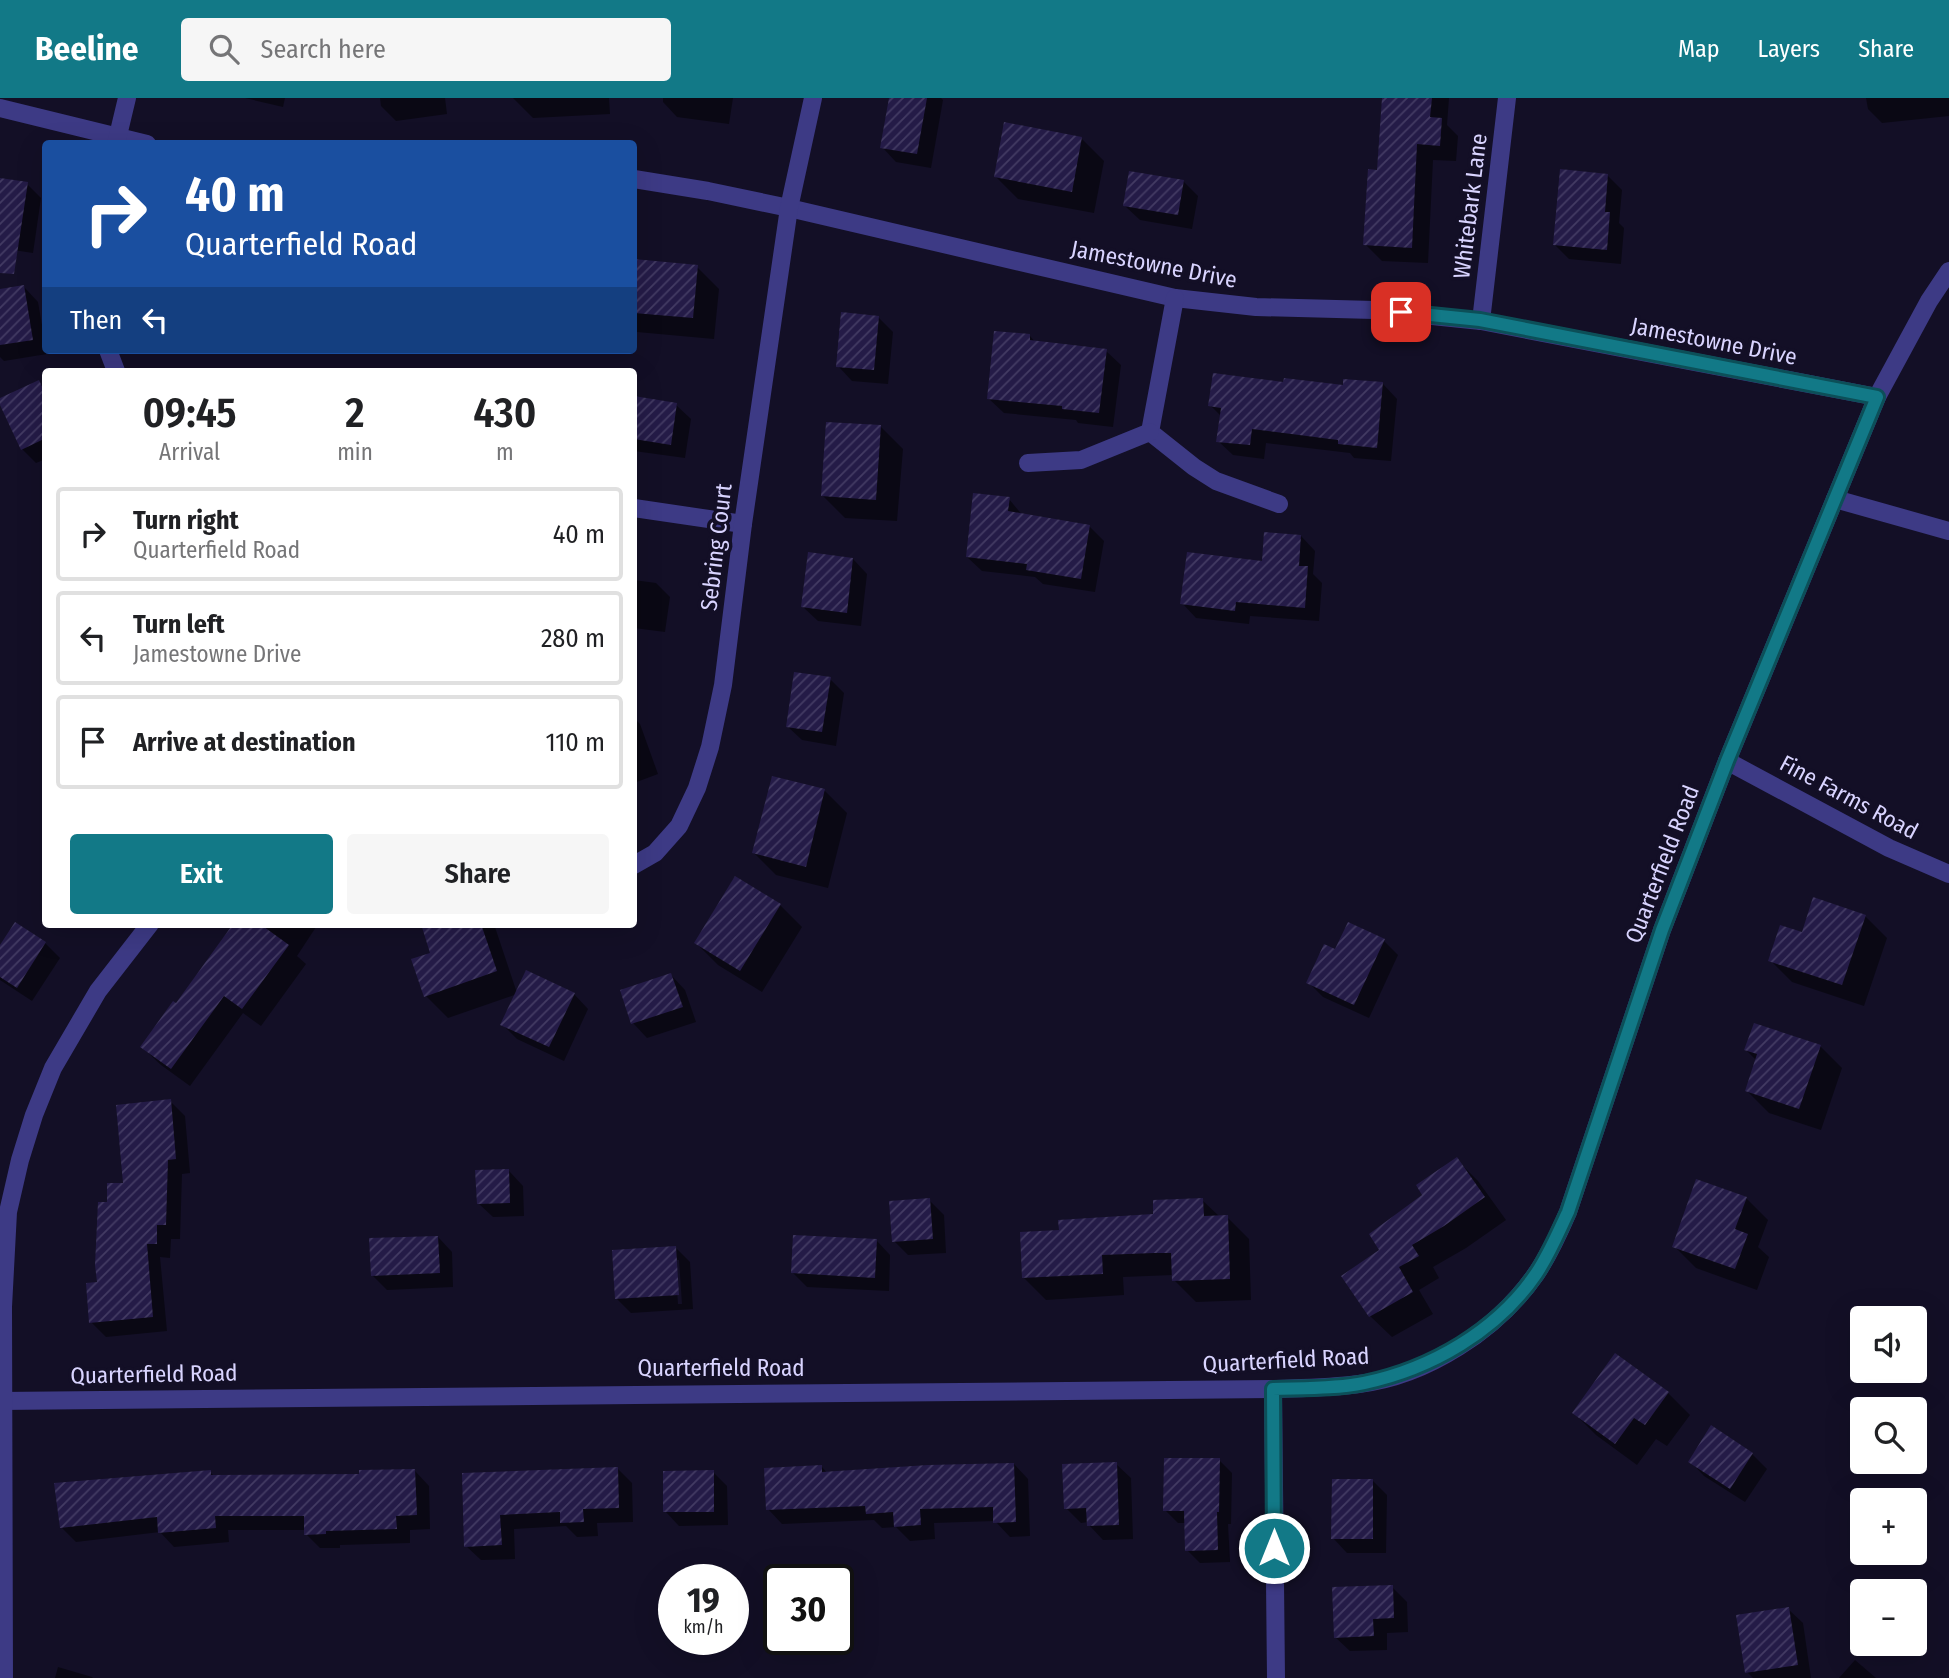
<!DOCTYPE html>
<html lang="en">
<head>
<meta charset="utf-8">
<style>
  body { margin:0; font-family:"Fira Sans Condensed",sans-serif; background:#f6f6f6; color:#202124; height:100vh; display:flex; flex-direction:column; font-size:26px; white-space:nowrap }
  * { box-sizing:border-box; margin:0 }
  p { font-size:23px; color:#757577 }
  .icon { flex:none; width:38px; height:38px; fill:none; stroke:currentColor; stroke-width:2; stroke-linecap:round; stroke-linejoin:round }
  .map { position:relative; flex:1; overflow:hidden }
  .side { position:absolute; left:42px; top:270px; width:595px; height:560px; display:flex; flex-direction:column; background:#fff; border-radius:7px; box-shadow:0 7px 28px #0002 }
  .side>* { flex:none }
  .top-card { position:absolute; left:42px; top:42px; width:595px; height:214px; border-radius:7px; box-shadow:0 7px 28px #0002; background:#1a4fa0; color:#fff; overflow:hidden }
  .controls { position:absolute; left:1850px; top:1208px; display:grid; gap:14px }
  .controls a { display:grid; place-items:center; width:77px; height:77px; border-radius:7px; background:#fff; box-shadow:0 7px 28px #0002; font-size:35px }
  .speed { position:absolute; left:658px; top:1466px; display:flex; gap:14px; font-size:35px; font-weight:700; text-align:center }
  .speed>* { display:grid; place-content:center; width:91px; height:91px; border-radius:50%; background:#fff; box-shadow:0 7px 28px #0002; line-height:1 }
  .speed small { font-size:18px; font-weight:400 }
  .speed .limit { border:4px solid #111; border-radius:10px; background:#fff; color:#111 }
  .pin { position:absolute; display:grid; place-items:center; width:60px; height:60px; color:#fff; margin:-30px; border-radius:14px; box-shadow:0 4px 10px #0006 }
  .me { position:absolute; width:77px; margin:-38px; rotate:0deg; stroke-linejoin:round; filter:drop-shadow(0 0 5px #0008) }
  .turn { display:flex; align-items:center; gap:24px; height:147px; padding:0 28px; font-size:32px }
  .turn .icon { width:91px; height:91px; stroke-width:2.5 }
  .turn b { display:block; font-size:49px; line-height:60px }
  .then { display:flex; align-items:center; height:66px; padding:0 28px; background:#0003; gap:14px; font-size:26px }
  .eta { display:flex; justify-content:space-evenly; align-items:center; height:119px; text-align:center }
  .eta b { font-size:42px; font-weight:600; line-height:49px }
  .cta { display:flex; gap:14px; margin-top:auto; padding:14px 28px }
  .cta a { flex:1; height:80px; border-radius:7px; background:#127987; color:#fff; font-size:28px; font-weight:600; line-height:80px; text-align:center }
  .cta a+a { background:#f6f6f6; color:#202124 }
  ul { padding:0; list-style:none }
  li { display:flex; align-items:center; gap:21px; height:94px; margin:0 14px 10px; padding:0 14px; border:4px solid #e0e0e0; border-radius:7px }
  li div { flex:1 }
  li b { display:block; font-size:26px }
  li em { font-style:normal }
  header { display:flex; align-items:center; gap:42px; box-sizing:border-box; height:98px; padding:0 35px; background:#127987; color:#fff }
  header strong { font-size:33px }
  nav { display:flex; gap:38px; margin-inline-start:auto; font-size:24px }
  .search { width:490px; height:63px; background:#f6f6f6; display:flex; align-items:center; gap:18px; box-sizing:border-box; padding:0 24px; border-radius:7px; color:#757577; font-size:26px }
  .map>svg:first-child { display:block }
  .shadow { fill:#0007; fill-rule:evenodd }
  .building { fill:url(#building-hatch) }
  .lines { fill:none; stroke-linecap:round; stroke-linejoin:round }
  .minor { stroke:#3d3a85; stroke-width:18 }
  .route-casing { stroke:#0c4f58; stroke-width:18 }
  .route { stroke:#127987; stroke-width:12 }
  .labels { text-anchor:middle; stroke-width:7; stroke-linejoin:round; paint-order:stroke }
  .street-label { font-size:23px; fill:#d9d4ff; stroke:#130f26 }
</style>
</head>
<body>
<header>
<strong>Beeline</strong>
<div class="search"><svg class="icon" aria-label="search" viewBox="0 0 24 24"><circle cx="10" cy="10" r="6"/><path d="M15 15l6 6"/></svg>Search here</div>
<nav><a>Map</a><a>Layers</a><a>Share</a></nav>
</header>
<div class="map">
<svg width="1949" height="1580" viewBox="0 0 1949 1580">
  <defs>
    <pattern id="building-hatch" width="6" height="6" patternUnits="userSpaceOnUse" patternTransform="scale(1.75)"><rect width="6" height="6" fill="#241b47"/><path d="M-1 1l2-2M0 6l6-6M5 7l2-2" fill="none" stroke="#433b63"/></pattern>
  </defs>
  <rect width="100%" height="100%" fill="#130f26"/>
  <!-- shadow -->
  <g class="shadow">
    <polygon points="245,0 285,0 283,9"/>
    <polygon points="380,0 445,0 447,16 396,23 381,8"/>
    <polygon points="513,0 609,0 610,16 533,20"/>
    <polygon points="663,0 733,0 729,26 677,19 663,4"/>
    <polygon points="891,0 941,0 943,2 931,70 896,64 882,49"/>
    <polygon points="1384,0 1449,0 1447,27 1458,38 1456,63 1433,62 1428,165 1382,163 1365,146 1378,74"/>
    <polygon points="1866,0 1949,0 1949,18 1882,25 1868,11"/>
    <polygon points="1082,41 1104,63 1094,115 1018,101 996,79"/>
    <polygon points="1607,77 1622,92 1619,125 1624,130 1621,166 1569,161 1555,147"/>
    <polygon points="0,82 27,86 41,100 33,155 0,150"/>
    <polygon points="1183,83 1198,98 1192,131 1140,122 1125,108"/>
    <polygon points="634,162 697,169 719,191 714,241 637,234 634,230"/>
    <polygon points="24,189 38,204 47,256 4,263 0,259 0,193"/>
    <polygon points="878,219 893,234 888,286 852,283 838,268"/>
    <polygon points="1030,238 1036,245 1106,253 1121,267 1113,329 1078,325 1076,322 1004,315 989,301"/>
    <polygon points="191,252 213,252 194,255"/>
    <polygon points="38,284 46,291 46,361 36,365 22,351 0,302"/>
    <polygon points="1285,286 1344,289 1383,286 1397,301 1391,363 1354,360 1350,355 1266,345 1264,361 1233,357 1218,343 1221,318 1210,307"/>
    <polygon points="634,300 676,307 691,321 685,360 634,353"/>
    <polygon points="881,329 903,351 897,423 845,420 823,398"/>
    <polygon points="1009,401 1023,418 1089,428 1104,443 1095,494 1043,486 1035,479 982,473 967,459"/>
    <polygon points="1301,438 1315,453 1313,476 1322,485 1319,523 1250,518 1249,526 1196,520 1182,505 1264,465"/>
    <polygon points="853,461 867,476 861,528 818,523 803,509"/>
    <polygon points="634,482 656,485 670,499 665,534 634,530"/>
    <polygon points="830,581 844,595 836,648 802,642 787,628"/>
    <polygon points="634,620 640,626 658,676 634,685"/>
    <polygon points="773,680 825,693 847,715 828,790 776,777 754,755"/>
    <polygon points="780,807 802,829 762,894 718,867 696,845"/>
    <polygon points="1865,818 1887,840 1864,908 1792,884 1770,862 1803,836"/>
    <polygon points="15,826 45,845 60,860 32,903 0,882 0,850"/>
    <polygon points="235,826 318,826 297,858 306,866 261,928 243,915 190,988 161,967 142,949 176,907"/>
    <polygon points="423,826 494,826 517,895 574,896 588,911 564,963 517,941 502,926 517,896 448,920 426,898 433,856"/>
    <polygon points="1384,843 1398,857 1369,920 1323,899 1308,884"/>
    <polygon points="671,877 685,892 696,924 647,940 633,925 622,893"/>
    <polygon points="1820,948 1842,970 1821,1032 1769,1015 1747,993 1757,963 1746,952"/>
    <polygon points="170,1003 185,1018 190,1075 182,1076 180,1141 171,1141 170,1160 160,1159 167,1233 106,1239 91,1224 99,1185 125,1087"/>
    <polygon points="1456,1061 1478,1083 1506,1122 1466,1150 1433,1169 1439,1180 1419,1192 1433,1216 1392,1239 1370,1218 1381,1153 1425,1097"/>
    <polygon points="509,1073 523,1088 524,1118 493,1119 478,1105"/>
    <polygon points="1746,1100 1768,1122 1758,1149 1769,1159 1757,1192 1696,1170 1674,1148"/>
    <polygon points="929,1102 944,1117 946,1155 908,1157 894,1143"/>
    <polygon points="1202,1102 1220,1119 1227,1119 1249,1141 1251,1202 1196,1204 1174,1182 1173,1177 1123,1179 1124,1197 1046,1202 1024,1180 1060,1133 1155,1118"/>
    <polygon points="438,1139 452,1154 453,1189 387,1192 372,1177"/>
    <polygon points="876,1142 890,1157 889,1193 807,1189 793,1175"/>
    <path d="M675 1149 690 1164 693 1211 631 1215 617 1201ZM675 1162H679L682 1206H678Z"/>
    <polygon points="1668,1295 1690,1317 1667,1348 1656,1341 1637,1367 1596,1337 1574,1315"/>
    <polygon points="1752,1356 1767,1371 1745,1404 1704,1378 1690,1363"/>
    <polygon points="1219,1362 1232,1375 1231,1426 1228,1426 1230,1464 1200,1465 1187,1452 1186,1425 1178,1425 1165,1412"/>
    <polygon points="1014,1366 1028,1381 1030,1438 1010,1439 995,1423 934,1425 935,1441 910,1443 896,1429 882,1430 874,1422 782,1426 768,1411 822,1369 828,1376"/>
    <polygon points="1116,1366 1131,1380 1133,1441 1103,1442 1089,1427 1088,1424 1081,1425 1066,1410"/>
    <polygon points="617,1370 632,1385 633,1424 597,1425 598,1438 577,1439 566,1428 514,1431 515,1461 481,1462 466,1448 464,1377"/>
    <polygon points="415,1373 429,1388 430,1431 410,1432 410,1445 340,1447 340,1450 320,1450 306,1436 306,1432 228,1432 229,1444 174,1449 160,1434 76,1444 61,1429 210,1374 215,1379 361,1377"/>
    <polygon points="713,1374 727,1388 728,1427 679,1428 665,1413"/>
    <polygon points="1373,1383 1387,1397 1386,1455 1347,1455 1333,1440"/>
    <polygon points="1392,1489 1407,1504 1408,1534 1387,1535 1387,1552 1350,1553 1335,1539"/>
    <polygon points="1788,1511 1803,1525 1811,1580 1753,1580 1747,1574"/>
    <polygon points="1855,1562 1876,1580 1839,1580"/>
    <polygon points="58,1569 92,1579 93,1580 55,1580"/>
  </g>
  <!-- building -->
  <g class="building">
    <polygon points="889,0 927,0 917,56 880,50"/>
    <polygon points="1382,0 1432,0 1430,19 1442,20 1440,48 1417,46 1412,150 1363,147 1368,71 1377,72"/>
    <polygon points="1004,24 1082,39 1072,94 994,79"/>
    <polygon points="1560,71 1608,76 1605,114 1610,114 1607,152 1553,147"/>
    <polygon points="1129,73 1184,82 1178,117 1123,108"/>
    <polygon points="0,80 28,84 14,176 0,175"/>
    <polygon points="634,161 698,167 693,220 634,215"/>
    <polygon points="24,187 33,242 0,247 0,191"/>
    <polygon points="841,214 879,218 874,272 836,269"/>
    <polygon points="994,233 1030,236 1030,242 1107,251 1099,315 1062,311 1062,308 987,301"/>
    <polygon points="1213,275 1283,284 1284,280 1343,287 1343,281 1383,284 1377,350 1338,346 1338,342 1252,331 1250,347 1216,344 1221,310 1208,308"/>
    <polygon points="39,282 46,297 46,340 21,352 0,307 0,300"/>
    <polygon points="634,298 677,305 671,347 634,341"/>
    <polygon points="826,324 881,327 876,402 821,398"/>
    <polygon points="973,395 1010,399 1008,413 1090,427 1081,481 1026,472 1027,466 966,459"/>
    <polygon points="1264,434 1301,437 1299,468 1308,468 1305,510 1236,504 1235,513 1180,506 1187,454 1262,463"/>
    <polygon points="808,454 853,460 847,515 801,509"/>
    <polygon points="794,574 831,579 822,634 786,629"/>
    <polygon points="772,678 825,691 806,769 752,755"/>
    <polygon points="735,778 781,806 740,873 694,845"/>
    <polygon points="1813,799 1866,817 1842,887 1768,863 1780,827 1802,834"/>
    <polygon points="15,824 46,844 17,890 0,879 0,847"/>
    <polygon points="1348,824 1385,841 1354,907 1306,885 1324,846 1335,851"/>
    <polygon points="233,826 260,826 289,847 242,911 224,898 171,971 140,949 173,903 176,905"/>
    <polygon points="421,826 481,826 497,873 424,899 411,861 430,855"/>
    <polygon points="526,872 575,895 549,949 500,927"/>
    <polygon points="671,875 683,909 631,926 620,892"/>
    <polygon points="1754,925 1821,947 1799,1011 1745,993 1757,956 1744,952"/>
    <polygon points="171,1001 176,1061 168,1062 166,1127 157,1127 157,1146 147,1146 153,1219 89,1225 86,1185 97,1184 95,1167 98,1104 107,1104 107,1085 123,1085 116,1007"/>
    <polygon points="1457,1059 1485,1099 1444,1128 1412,1147 1419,1158 1399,1169 1413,1194 1369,1219 1341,1178 1379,1152 1369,1136 1422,1097 1416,1087"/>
    <polygon points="509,1071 510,1105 477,1106 475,1072"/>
    <polygon points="1696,1081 1747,1099 1735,1131 1748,1136 1735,1171 1672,1149"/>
    <polygon points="930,1100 933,1141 892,1144 889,1103"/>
    <polygon points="1203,1100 1204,1118 1228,1117 1230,1181 1172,1183 1171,1155 1154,1155 1102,1157 1103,1176 1022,1180 1020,1134 1059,1132 1058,1122 1153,1116 1153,1102"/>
    <polygon points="793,1137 877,1141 875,1180 791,1175"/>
    <polygon points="438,1138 440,1175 371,1178 369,1140"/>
    <polygon points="676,1148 679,1197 615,1201 612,1152"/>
    <polygon points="1615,1255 1669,1294 1645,1327 1634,1320 1615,1346 1572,1315"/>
    <polygon points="1711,1327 1753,1355 1730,1391 1688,1364"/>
    <polygon points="1164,1360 1220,1360 1219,1414 1217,1414 1218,1452 1185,1453 1184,1413 1163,1413"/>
    <polygon points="1117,1364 1119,1427 1087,1428 1086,1410 1064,1411 1062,1366"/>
    <polygon points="1014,1365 1016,1424 993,1425 993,1409 920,1411 921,1427 894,1429 893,1414 866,1416 865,1408 766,1412 764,1370 822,1367 822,1374 928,1367"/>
    <polygon points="618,1369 619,1410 583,1411 584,1424 560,1425 560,1414 500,1417 502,1447 464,1449 462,1375"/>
    <polygon points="415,1371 417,1417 396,1418 397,1431 326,1433 326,1436 304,1437 304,1418 215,1418 216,1430 158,1435 157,1419 60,1430 54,1385 211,1372 211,1377 359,1376 359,1372"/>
    <polygon points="714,1372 714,1414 663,1414 663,1373"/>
    <polygon points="1332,1381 1373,1381 1373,1441 1331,1441"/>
    <polygon points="1393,1487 1394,1520 1373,1521 1374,1538 1334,1540 1332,1489"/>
    <polygon points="1789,1509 1798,1567 1745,1575 1736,1517"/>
  </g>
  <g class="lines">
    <!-- minor -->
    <g class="minor">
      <polyline points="0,10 147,46"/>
      <polyline points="116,46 127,0"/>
      <polyline points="634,81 708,93 789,110 1175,200 1256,209 1374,212 1481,223 1877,299"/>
      <polyline points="1175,200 1150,334 1194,369 1216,383 1279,406"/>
      <polyline points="1481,223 1507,0"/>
      <polyline points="108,252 116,273"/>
      <polyline points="1028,365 1081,362 1150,334"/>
      <polyline points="1835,401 1949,433"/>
      <polyline points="634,410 743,426"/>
      <polyline points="1727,663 1889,750 1949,776"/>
      <polyline points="634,767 655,755 679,728 697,690 710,649 723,587 743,426 789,110 813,0"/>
      <polyline points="1273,1291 1276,1580"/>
      <path d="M0 1303 1273 1291C1302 1290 1330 1290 1359 1286 1427 1278 1497 1232 1536 1176 1549 1157 1559 1135 1568 1114L1662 832 1727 663 1877 299 1929 203 1949 173"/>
      <polyline points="4,1580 3,1209 8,1114 20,1062 34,1017 53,970 98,893 150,826"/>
    </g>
  </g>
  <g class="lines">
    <defs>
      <path id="route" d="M1274 1450 1273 1291C1303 1290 1335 1291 1364 1285 1431 1271 1497 1233 1536 1176 1549 1157 1558 1135 1568 1114L1662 832 1727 663 1877 299 1480 222 1401 214"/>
    </defs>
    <!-- route casing -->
    <use href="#route" class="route-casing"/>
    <!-- route -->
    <use href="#route" class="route"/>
  </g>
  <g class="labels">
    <!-- street labels -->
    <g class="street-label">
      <text transform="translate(1470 108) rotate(-83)" y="8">Whitebark Lane</text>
      <text transform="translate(1154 166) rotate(11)" y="8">Jamestowne Drive</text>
      <text transform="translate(1714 243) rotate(11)" y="8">Jamestowne Drive</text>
      <text transform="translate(716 449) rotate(-83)" y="8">Sebring Court</text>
      <text transform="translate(1849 699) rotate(28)" y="8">Fine Farms Road</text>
      <text transform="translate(1662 766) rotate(-69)" y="8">Quarterfield Road</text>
      <text transform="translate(1286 1262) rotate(-3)" y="8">Quarterfield Road</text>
      <text x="721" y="1278">Quarterfield Road</text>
      <text transform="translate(154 1276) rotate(-1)" y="8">Quarterfield Road</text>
    </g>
  </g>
</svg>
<div class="controls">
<a><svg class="icon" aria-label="sound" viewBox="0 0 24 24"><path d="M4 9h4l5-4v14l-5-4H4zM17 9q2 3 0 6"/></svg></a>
<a><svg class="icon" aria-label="search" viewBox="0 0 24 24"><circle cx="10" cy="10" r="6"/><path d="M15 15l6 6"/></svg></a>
<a>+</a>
<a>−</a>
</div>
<div class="speed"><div>19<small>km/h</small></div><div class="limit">30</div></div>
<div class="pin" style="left:1401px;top:214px;background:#d93025"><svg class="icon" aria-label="arrive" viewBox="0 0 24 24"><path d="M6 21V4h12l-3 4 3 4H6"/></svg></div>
<svg class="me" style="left:1274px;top:1450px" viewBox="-20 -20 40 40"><circle r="17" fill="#127987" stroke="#fff" stroke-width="3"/><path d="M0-11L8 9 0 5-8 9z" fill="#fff"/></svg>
<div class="top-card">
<div class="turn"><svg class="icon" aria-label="right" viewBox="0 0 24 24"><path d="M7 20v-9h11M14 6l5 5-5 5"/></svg><div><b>40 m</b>Quarterfield Road</div></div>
<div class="then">Then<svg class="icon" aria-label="left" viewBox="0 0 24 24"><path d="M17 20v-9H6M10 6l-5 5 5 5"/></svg></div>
</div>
<section class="side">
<div class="eta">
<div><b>09:45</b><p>Arrival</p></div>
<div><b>2</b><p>min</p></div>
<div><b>430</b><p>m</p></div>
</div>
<ul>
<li><svg class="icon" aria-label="right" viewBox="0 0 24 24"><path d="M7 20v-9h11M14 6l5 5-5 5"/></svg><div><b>Turn right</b><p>Quarterfield Road</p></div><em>40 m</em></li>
<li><svg class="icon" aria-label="left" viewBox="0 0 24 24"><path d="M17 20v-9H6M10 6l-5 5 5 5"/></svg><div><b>Turn left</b><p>Jamestowne Drive</p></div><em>280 m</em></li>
<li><svg class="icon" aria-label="arrive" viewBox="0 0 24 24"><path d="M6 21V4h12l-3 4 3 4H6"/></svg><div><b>Arrive at destination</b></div><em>110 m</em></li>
</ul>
<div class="cta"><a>Exit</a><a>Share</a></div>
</section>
</div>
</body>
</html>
